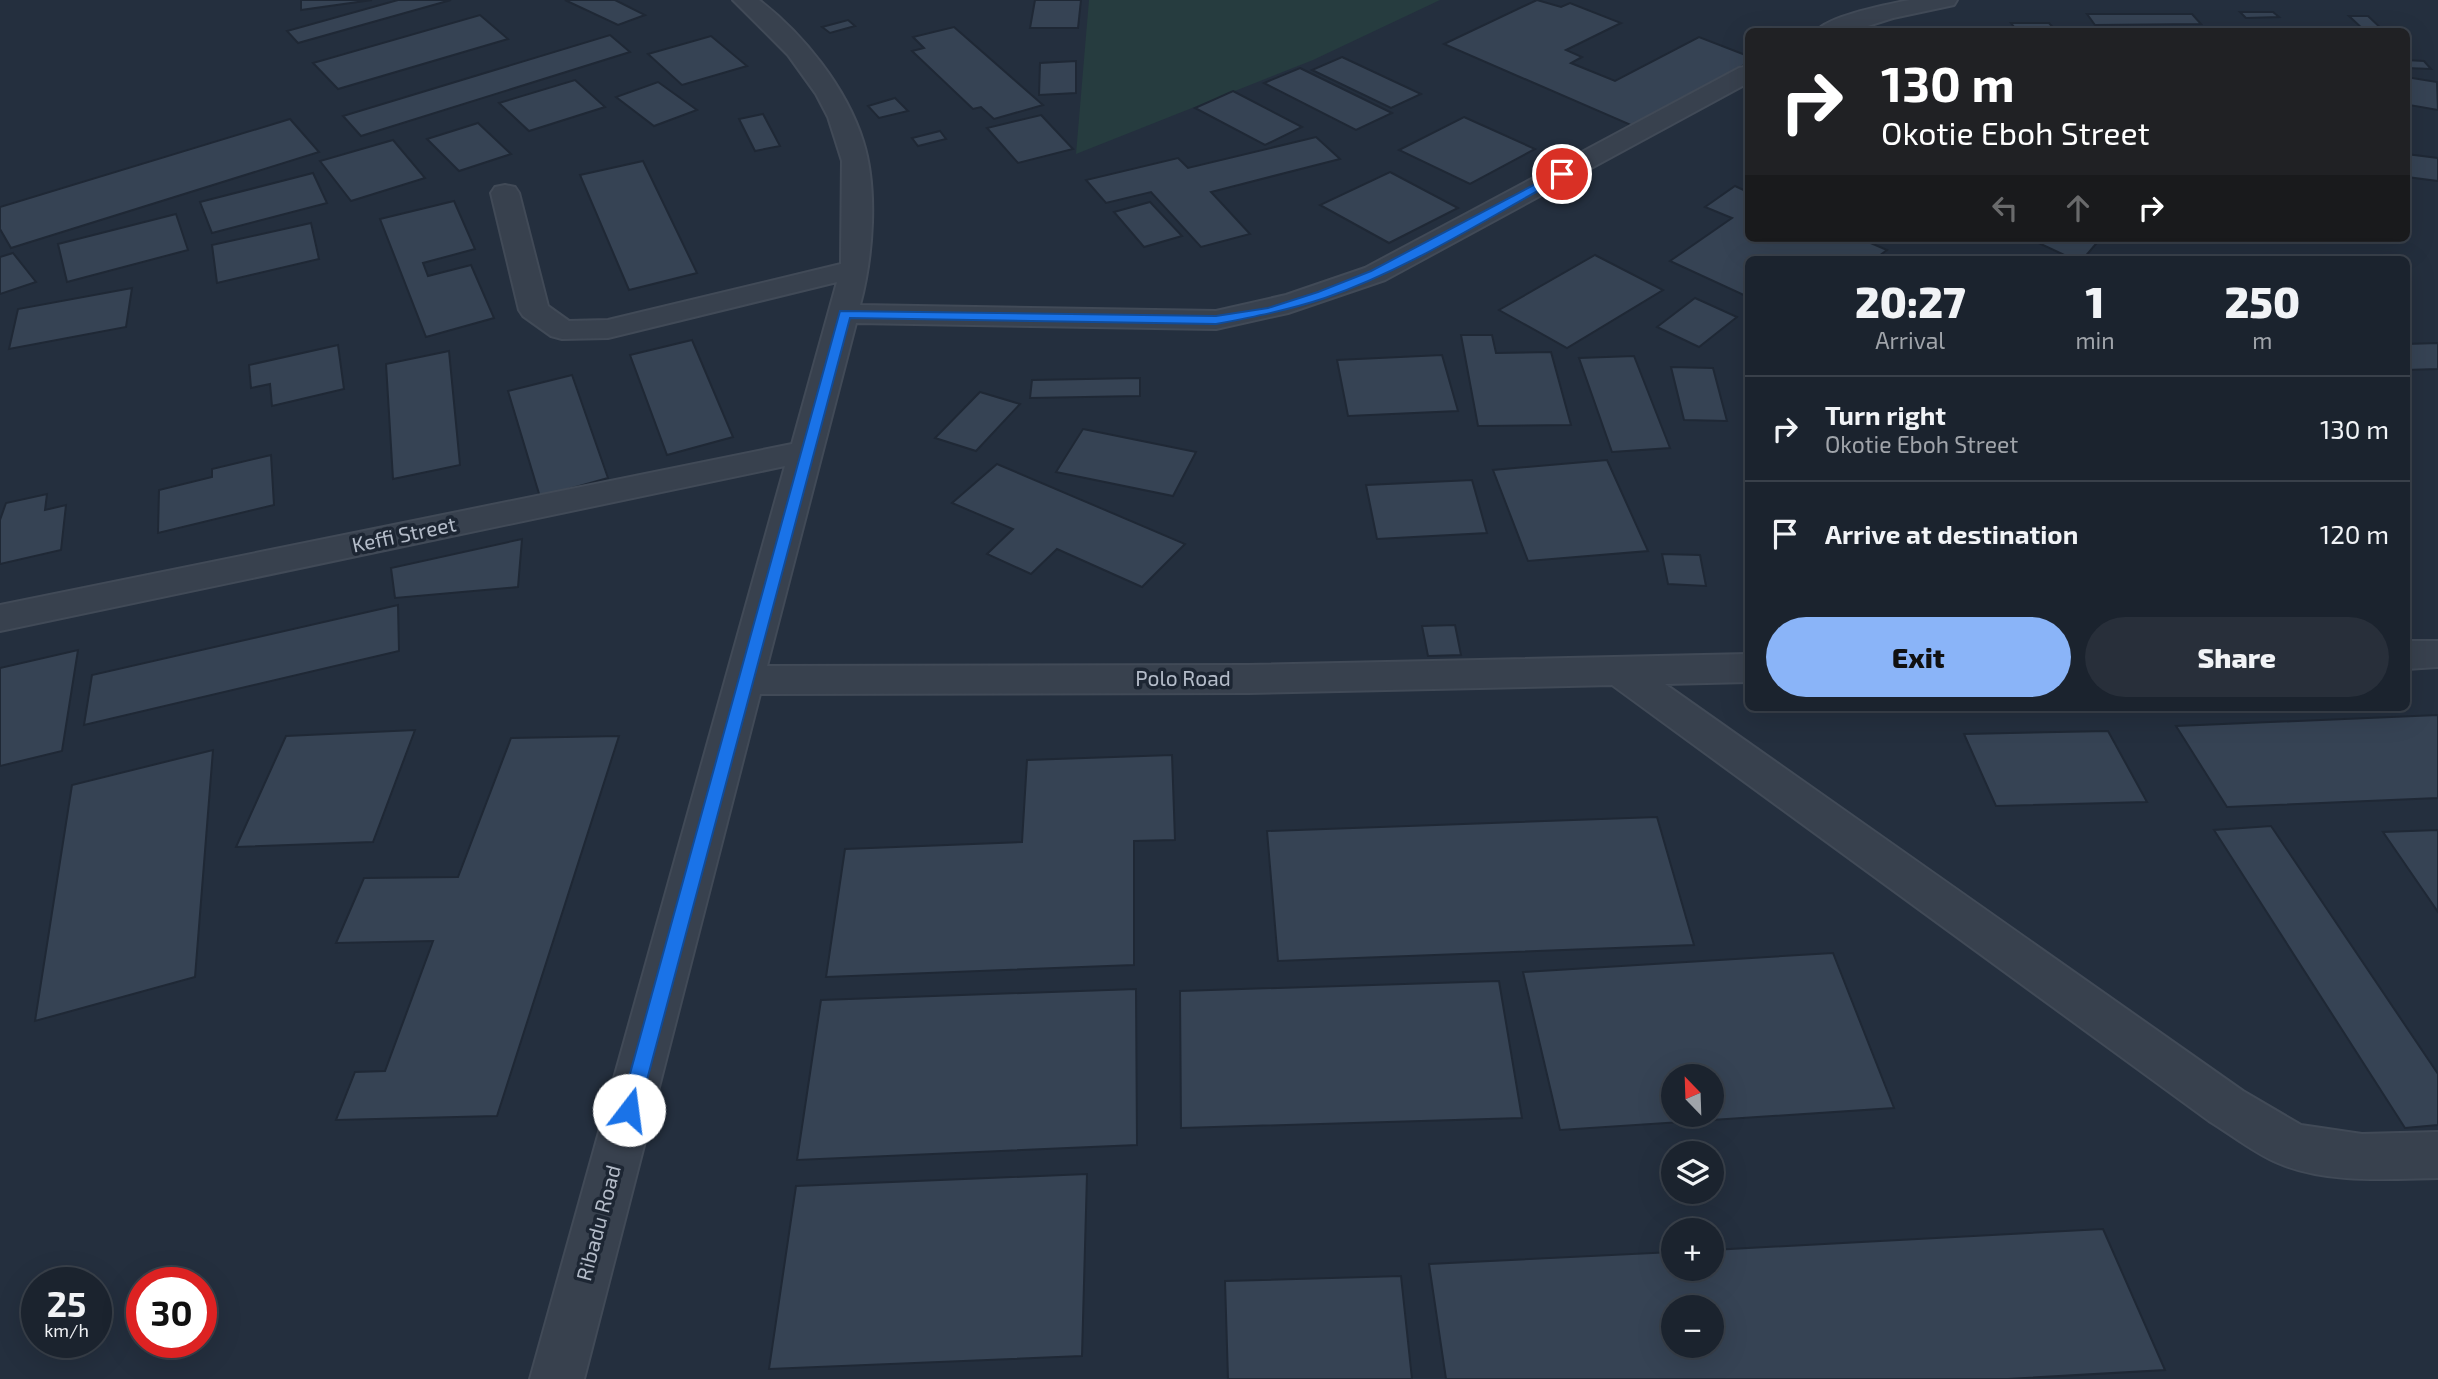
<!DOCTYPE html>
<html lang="en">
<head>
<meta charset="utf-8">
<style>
  body { margin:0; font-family:"Exo 2",sans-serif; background:#282f3a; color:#f1f3f6; height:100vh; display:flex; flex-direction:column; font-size:26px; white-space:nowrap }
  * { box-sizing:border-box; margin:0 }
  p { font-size:23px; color:#a0a4aa }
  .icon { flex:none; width:38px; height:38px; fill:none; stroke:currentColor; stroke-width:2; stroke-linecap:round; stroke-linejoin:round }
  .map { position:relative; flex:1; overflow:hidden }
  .panel { position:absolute; left:1745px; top:256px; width:665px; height:455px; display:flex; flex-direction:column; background:#1b232e; border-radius:10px; box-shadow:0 7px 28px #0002,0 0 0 2px #39404a }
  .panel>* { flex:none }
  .banner { position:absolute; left:1745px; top:28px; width:665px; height:214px; border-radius:10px; box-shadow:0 7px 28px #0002,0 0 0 2px #39404a; background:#202124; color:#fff; overflow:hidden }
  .needle { width:46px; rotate:337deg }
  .tools { position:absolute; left:1661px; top:1064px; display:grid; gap:14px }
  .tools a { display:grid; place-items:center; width:63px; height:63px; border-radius:50%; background:#1b232e; box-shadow:0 7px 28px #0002,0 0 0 2px #39404a; font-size:35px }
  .speed { position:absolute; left:21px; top:1267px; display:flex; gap:14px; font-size:35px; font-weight:700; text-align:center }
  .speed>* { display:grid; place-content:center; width:91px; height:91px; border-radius:50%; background:#1b232e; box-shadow:0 7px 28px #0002,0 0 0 2px #39404a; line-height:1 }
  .speed small { font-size:18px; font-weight:400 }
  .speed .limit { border:10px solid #d22; background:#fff; color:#111 }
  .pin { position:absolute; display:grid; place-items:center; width:60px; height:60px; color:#fff; margin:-30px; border:4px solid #fff; border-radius:50%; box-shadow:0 2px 7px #0007 }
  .me { position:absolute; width:77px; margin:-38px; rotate:15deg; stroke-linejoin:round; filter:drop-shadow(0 0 5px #0008) }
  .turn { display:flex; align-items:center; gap:24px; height:147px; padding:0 21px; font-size:32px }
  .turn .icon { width:91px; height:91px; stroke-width:2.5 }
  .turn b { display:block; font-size:49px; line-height:60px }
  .lanes { display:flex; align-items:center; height:66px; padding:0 21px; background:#0003; justify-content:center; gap:35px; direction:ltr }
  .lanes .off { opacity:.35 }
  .eta { display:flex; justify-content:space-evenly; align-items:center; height:119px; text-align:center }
  .eta b { font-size:42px; font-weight:800; line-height:49px }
  .button { display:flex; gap:14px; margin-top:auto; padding:14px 21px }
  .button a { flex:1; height:80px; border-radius:42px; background:#8ab4f8; color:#111; font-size:28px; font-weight:800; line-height:80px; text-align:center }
  .button a+a { background:#282f3a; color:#f1f3f6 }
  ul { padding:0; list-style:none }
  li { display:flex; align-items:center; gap:21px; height:105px; padding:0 21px; border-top:2px solid #39404a }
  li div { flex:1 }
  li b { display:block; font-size:26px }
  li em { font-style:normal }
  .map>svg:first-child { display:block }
  .green { fill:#263c3f }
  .building { fill:#364354; stroke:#1f2835; stroke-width:2; fill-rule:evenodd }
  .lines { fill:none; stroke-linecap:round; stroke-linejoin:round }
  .minor-casing { stroke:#414a57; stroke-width:4 }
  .minor { fill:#38414e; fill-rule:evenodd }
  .route { fill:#1a73e8; stroke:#114b97; stroke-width:2 }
  .labels { text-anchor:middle; stroke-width:7; stroke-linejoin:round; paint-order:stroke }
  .street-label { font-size:21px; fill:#b4bcc9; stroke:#1d2633 }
</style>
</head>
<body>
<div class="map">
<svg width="2438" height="1379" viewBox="0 0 2438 1379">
  <rect width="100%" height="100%" fill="#242f3e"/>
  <!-- green -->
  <polygon class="green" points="1089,0 1440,0 1313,60 1076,154"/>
  <!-- building -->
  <g class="building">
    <polygon points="301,0 372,0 301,10"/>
    <polygon points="398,0 451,0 298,43 287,31"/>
    <polygon points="565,0 615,0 645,15 618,25"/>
    <polygon points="1035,0 1081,0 1078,28 1030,28"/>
    <polygon points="1537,0 1561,7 1570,3 1621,23 1566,50 1582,57 1571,63 1615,81 1699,37 1748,56 1748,63 1633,126 1444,44"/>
    <polygon points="2240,12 2273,12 2279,17 2246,18"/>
    <polygon points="2087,14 2192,14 2201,24 2095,25"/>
    <polygon points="480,15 508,39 338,89 313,63"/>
    <polygon points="2349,16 2368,16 2385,32 2366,32"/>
    <polygon points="848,20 855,26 830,33 822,27"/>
    <polygon points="2011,23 2049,23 2057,32 2018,32"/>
    <polygon points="954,27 1043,105 994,119 981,107 973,109 912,51 924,48 913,37"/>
    <polygon points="610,35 630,52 361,136 343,116"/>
    <polygon points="711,36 747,66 682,85 648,54"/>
    <polygon points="1342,57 1421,94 1391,108 1312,70"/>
    <polygon points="2406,60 2424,61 2431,69 2406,68"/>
    <polygon points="1076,61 1076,93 1039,95 1040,63"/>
    <polygon points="1300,68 1392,113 1356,130 1264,83"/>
    <polygon points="2406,77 2437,82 2438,110 2409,105"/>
    <polygon points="575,80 605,107 529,131 499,103"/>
    <polygon points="658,82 697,110 654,126 616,97"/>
    <polygon points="1233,91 1302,127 1265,145 1195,108"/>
    <polygon points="895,98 908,111 879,118 868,106"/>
    <polygon points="763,114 780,146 755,151 739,119"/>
    <polygon points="1041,115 1073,149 1018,163 987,128"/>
    <polygon points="1464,117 1535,149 1470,184 1399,150"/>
    <polygon points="290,119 319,152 11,248 0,229 0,207"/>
    <polygon points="478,123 511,154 459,171 427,139"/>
    <polygon points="940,131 946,139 918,146 912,138"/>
    <polygon points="1316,137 1340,159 1211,192 1250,234 1201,247 1151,192 1106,203 1086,180 1178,158 1188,168"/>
    <polygon points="393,140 425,178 351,201 320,161"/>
    <polygon points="2406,154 2438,158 2438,181 2407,177"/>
    <polygon points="643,161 697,273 629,290 580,175"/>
    <polygon points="1390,172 1458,208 1389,243 1320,205"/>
    <polygon points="313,173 327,203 212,233 200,202"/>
    <polygon points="1735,186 1748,192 1748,238 1859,238 1887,250 1875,259 1748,259 1748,297 1670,261 1732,218 1705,207"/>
    <polygon points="454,201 475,249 423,263 428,276 471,265 494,318 426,337 380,219"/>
    <polygon points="1150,202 1182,236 1144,247 1114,212"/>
    <polygon points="176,214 188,250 67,282 58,244"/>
    <polygon points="311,223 319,259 217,283 212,245"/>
    <polygon points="2028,238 2101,238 2083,259 2073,259"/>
    <polygon points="13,253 36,282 0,294 0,257"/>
    <polygon points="1595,255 1663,290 1567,348 1499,310"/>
    <polygon points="132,288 126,327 9,349 18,309"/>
    <polygon points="1695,298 1737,317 1699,347 1657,327"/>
    <polygon points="1461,335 1492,335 1496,353 1551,352 1571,425 1478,426"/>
    <polygon points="692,340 733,437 667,455 630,355"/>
    <polygon points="2438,343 2438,369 2406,370 2406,344"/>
    <polygon points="338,345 344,389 272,406 270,384 251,388 249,365"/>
    <polygon points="449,351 460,465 393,479 386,364"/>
    <polygon points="1442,355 1458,411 1348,416 1337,360"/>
    <polygon points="1634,356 1670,448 1612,452 1579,358"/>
    <polygon points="1671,367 1713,368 1727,421 1684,420"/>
    <polygon points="572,375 608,478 540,497 508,391"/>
    <polygon points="1140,378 1140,396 1030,398 1032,380"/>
    <polygon points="980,392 1020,404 976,451 935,438"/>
    <polygon points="1083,429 1196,452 1173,496 1056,472"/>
    <polygon points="271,455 274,505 158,533 159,490 212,477 212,469"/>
    <polygon points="1607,460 1648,551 1528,561 1493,470"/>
    <polygon points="997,464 1185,544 1142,587 1057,549 1031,574 987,554 1013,529 952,503"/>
    <polygon points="1472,480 1487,533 1377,539 1366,485"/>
    <polygon points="47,494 45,510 66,505 61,550 0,564 0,520 6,503"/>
    <polygon points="522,539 518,587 395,598 391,568"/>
    <polygon points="1662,554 1700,555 1706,586 1668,584"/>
    <polygon points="398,605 399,651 84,725 92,675"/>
    <polygon points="1455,625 1461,655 1428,656 1422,626"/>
    <polygon points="78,650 62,751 0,766 0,668"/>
    <polygon points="2438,715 2438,798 2227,807 2176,726"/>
    <polygon points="415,730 373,842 236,847 286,736"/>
    <polygon points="2108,731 2147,802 1996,806 1964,734"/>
    <polygon points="619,736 497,1116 336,1120 355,1072 385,1071 433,941 336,943 364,878 458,877 511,738"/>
    <polygon points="213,750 195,977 35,1021 72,785"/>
    <polygon points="1172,755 1175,840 1134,841 1134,965 826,977 845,849 1022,842 1027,760"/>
    <polygon points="1657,817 1694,945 1278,961 1267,831"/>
    <polygon points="2271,826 2438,1074 2438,1125 2405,1128 2214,830"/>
    <polygon points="2438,830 2438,912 2383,832"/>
    <path d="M1833 953 1894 1108 1560 1130 1523 972ZM1673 1076H1712V1115H1673Z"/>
    <polygon points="1499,981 1522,1118 1181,1128 1180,991"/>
    <polygon points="1136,989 1137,1145 797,1160 821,1000"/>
    <polygon points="1087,1174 1082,1356 769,1369 796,1186"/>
    <path d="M2103 1229 2165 1370 2008 1379H1446L1429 1264 1673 1252V1269H1712V1250ZM1673 1307H1712V1346H1673Z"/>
    <polygon points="1401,1276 1412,1379 1228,1379 1225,1281"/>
  </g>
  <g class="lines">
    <defs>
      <g id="minor">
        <path d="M733 0H759C803 34 846 87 863 141 878 188 873 257 860 305L1216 311 1286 295 1365 268 1739 68 1748 66V83L1385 280 1288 313 1216 329 856 323 767 666 1248 665 1748 654V682L1665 684 2243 1091 2301 1125 2362 1134 2438 1132V1178C2386 1179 2327 1184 2278 1163 2254 1153 2232 1135 2209 1121L1612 685 1248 693 760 694 584 1379H530L785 466 0 631V605L792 444 837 282 608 338 562 339 551 336 523 316 519 310 491 193 495 187 505 185 515 187 519 193 548 306 569 321 608 320 841 264 842 161 828 117 816 94 788 55Z"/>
        <path d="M1910 0H1957L1954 5 1893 18 1849 32H1816C1826 16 1889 4 1910 0Z"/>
        <polygon points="2406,641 2438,641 2438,667 2406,669"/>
      </g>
    </defs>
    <!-- minor casing -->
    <use href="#minor" class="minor-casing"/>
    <!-- minor -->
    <use href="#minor" class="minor"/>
  </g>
  <!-- route -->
  <path class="route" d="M1562 170 1567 174 1565 176C1487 218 1409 269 1325 298 1289 310 1253 317 1216 324L850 318 639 1110 636 1117 629 1119 622 1117 620 1110 840 311 1216 316 1268 308 1318 292 1371 271Z"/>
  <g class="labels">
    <!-- street labels -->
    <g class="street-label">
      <text transform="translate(404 535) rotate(-12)" y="7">Keffi Street</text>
      <text x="1183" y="686">Polo Road</text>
      <text transform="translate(599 1223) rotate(-75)" y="7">Ribadu Road</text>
    </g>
  </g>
</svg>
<div class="tools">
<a><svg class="needle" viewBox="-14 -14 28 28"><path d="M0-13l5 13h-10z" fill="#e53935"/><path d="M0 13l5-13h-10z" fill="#a0a4aa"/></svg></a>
<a><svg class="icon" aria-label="layers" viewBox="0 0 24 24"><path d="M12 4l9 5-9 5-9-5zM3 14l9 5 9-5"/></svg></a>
<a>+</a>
<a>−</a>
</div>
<div class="speed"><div>25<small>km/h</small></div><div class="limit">30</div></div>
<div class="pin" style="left:1562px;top:174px;background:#d93025"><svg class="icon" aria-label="arrive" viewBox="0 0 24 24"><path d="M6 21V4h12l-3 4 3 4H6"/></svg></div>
<svg class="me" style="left:629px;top:1110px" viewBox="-20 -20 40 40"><circle r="19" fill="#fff"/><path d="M0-13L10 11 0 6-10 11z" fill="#1a73e8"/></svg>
<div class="banner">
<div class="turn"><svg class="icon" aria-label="right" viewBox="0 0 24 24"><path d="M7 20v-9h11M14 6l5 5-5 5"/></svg><div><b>130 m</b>Okotie Eboh Street</div></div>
<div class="lanes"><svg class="icon off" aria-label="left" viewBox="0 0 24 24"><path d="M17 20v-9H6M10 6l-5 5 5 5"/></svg><svg class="icon off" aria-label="ahead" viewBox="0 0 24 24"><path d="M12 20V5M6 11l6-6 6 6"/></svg><svg class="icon" aria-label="right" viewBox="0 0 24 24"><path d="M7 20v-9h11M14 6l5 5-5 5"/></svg></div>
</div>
<section class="panel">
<div class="eta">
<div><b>20:27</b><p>Arrival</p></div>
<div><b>1</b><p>min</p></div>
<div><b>250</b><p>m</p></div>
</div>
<ul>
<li><svg class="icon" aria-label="right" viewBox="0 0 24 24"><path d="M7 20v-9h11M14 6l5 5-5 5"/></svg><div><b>Turn right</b><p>Okotie Eboh Street</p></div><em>130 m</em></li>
<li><svg class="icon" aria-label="arrive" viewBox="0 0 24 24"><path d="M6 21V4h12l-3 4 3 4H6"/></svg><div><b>Arrive at destination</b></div><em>120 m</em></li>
</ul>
<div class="button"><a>Exit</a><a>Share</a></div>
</section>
</div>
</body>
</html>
